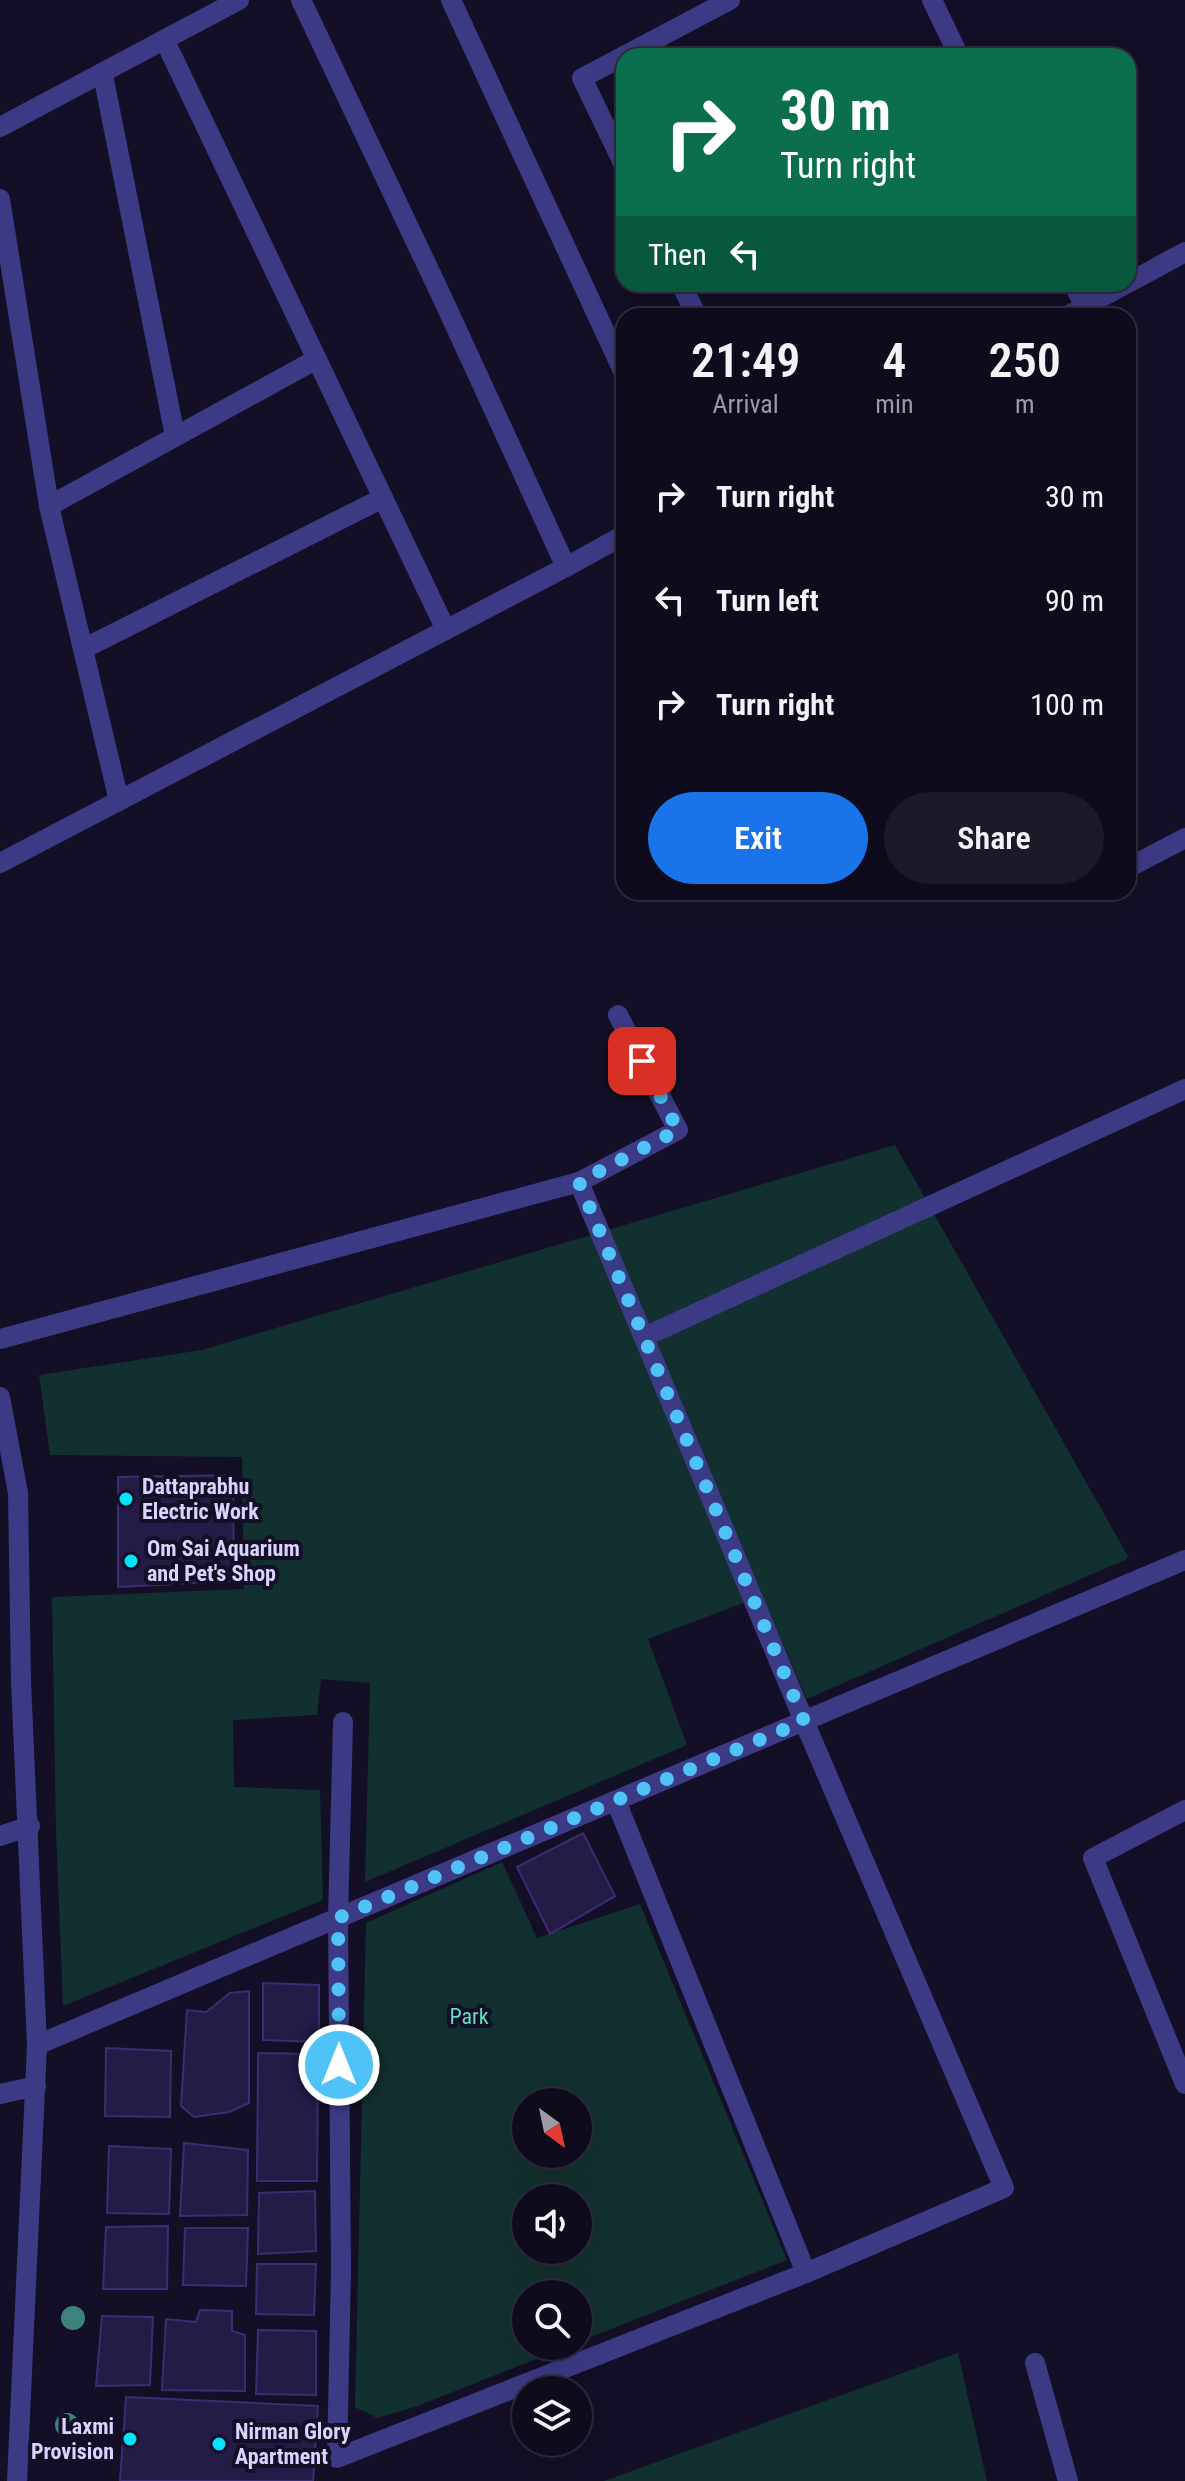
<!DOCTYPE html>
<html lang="en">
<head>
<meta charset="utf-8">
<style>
  body { margin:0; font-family:"Roboto Condensed",sans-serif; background:#1c1929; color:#f1f3f6; height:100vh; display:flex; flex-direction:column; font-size:30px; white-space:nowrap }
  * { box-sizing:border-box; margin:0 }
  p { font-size:26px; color:#9b9ba3 }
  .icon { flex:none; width:44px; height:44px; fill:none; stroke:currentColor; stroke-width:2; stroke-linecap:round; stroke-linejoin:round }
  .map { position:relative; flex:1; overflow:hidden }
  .side { position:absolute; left:616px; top:308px; width:520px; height:592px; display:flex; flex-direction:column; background:#0e0b1c; border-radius:24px; box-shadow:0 8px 32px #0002,0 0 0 2px #2e2b3b }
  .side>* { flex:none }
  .top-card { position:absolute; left:616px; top:48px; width:520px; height:244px; border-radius:24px; box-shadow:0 8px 32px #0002,0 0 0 2px #2e2b3b; background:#0b6e4f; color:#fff; overflow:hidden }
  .needle { width:52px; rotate:147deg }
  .buttons { position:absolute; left:512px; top:2088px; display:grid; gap:16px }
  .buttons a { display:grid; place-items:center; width:80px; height:80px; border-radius:50%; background:#0e0b1c; box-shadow:0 8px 32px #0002,0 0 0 2px #2e2b3b; font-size:40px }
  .pin { position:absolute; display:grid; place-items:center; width:68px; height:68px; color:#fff; margin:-34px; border-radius:16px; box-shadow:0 4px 12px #0006 }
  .me { position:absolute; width:88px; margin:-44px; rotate:0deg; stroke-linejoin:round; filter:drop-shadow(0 0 6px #0008) }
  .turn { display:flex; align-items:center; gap:28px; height:168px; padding:0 32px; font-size:36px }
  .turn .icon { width:104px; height:104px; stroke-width:2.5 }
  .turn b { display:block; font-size:56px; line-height:68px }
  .then { display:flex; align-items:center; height:76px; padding:0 32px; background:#0003; gap:16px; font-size:30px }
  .eta { display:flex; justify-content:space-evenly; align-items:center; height:136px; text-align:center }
  .eta b { font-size:48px; font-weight:600; line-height:56px }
  .primary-button { display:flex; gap:16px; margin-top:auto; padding:16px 32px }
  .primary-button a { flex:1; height:92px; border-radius:48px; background:#1a73e8; color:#fff; font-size:32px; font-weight:600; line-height:92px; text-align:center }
  .primary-button a+a { background:#1c1929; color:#f1f3f6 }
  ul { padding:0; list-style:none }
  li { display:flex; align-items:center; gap:24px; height:104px; padding:0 32px }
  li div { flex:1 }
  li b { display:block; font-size:30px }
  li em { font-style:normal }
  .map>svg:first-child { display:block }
  .green { fill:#12302f; fill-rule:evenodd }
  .building { fill:#241b47; stroke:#3b2d73; stroke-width:2 }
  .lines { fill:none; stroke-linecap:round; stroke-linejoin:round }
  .street { stroke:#3d3a85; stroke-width:20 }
  .tree { fill:#3d827b }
  .route { stroke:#4fc3f7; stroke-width:14; stroke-dasharray:0 25.2 }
  .poi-dot { fill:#00e5ff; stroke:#130f26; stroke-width:3 }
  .labels { text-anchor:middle; stroke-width:8; stroke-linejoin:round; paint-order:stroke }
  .poi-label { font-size:22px; font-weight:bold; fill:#d9d4ff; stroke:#130f26; text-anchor:start }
  .park-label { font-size:22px; fill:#5fe0c0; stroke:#130f26 }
</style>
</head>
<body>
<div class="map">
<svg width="1185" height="2481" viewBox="0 0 1185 2481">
  <rect width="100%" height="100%" fill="#130f26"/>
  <!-- green -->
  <g class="green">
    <polygon points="895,1145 1129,1558 807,1699 762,1596 648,1639 687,1745 365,1882 370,1683 321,1679 317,1715 233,1720 234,1787 320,1790 323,1900 63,2006 56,1832 52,1597 244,1589 242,1457 50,1455 39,1375 202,1350"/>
    <path d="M502 1862 537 1938 640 1904 787 2260 578 2342V2294H526V2346H569L415 2407 377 2418 355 2407 366 1923ZM526 2102H578V2154H526ZM526 2198H578V2250H526Z"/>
    <polygon points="958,2353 987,2481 604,2481"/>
  </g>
  <!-- building -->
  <g class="building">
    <polygon points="233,1475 234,1581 118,1587 118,1477"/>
    <polygon points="583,1833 615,1896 550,1934 517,1867"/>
    <polygon points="263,1983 319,1985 319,2042 263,2040"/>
    <polygon points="249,1991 249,2103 229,2112 194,2117 181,2106 187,2010 206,2012 230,1993"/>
    <polygon points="106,2048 171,2051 170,2117 105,2116"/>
    <polygon points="258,2053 318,2054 317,2181 257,2181"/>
    <polygon points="184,2143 248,2150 247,2215 180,2216"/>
    <polygon points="109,2146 171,2149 169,2214 107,2213"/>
    <polygon points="315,2191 316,2251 258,2254 259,2193"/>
    <polygon points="168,2226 167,2289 103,2289 106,2227"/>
    <polygon points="185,2228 248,2228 246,2286 183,2285"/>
    <polygon points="257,2264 316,2264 314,2315 256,2314"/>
    <polygon points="200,2310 232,2311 232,2331 245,2335 245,2391 162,2390 166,2319 196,2322"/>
    <polygon points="102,2316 153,2317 150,2385 96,2386"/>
    <polygon points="258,2330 316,2331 316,2395 256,2394"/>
    <polygon points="126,2397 318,2406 313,2481 120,2481"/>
  </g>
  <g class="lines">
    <!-- street -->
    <g class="street">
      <polyline points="301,0 441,295 566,567"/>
      <polyline points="451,0 624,373"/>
      <polyline points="932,0 959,56"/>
      <polyline points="165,41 446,630"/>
      <polyline points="103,75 175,436"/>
      <polyline points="0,127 239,0"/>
      <polyline points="624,165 582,78 730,0"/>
      <polyline points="0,199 49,506 119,801"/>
      <polyline points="1128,283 1185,252"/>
      <polyline points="681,284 697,316"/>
      <polyline points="1073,284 1085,306"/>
      <polyline points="1067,316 1126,284"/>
      <polyline points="49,506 317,359"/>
      <polyline points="83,649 383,498"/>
      <polyline points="0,863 566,567 624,535"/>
      <polyline points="1128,868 1185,838"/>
      <polyline points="644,1337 1185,1089"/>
      <polyline points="0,1339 579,1182"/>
      <polyline points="0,1397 18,1493 21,1682 37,2045 17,2481"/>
      <polyline points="343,1722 338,1918 341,2271 337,2458 806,2273 1004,2188 804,1721 579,1182 678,1130 618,1015"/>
      <polyline points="616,1801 806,2273"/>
      <polyline points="1185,1810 1093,1858 1185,2084"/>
      <polyline points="0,1836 30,1826"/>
      <polyline points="37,2045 1185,1560"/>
      <polyline points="0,2094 36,2086"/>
      <polyline points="1035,2363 1068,2481"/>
    </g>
  </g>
  <!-- trees -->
  <g class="tree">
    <circle cx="73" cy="2318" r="12"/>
    <circle cx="67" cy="2425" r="12"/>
  </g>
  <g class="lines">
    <!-- route -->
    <polyline class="route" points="339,2065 338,1918 804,1721 579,1182 678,1130 642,1061"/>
  </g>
  <!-- markers -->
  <g class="poi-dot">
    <circle cx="126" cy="1499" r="8"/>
    <circle cx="131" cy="1561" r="8"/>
    <circle cx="130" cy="2439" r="8"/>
    <circle cx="219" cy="2444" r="8"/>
  </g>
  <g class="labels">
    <!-- poi labels -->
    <g class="poi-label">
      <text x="142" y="1494">Dattaprabhu<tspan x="142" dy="25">Electric Work</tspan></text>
      <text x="147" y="1556">Om Sai Aquarium<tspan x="147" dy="25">and Pet's Shop</tspan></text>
      <text x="114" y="2434" text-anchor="end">Laxmi<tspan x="114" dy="25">Provision</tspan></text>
      <text x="235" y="2439">Nirman Glory<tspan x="235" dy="25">Apartment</tspan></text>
    </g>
    <!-- park labels -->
    <g class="park-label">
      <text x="469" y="2024">Park</text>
    </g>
  </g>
</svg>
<div class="buttons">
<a><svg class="needle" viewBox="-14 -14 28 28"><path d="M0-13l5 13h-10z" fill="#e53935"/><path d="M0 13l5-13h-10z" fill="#9b9ba3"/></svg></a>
<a><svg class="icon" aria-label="sound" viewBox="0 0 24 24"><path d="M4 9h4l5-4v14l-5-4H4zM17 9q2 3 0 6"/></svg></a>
<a><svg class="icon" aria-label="search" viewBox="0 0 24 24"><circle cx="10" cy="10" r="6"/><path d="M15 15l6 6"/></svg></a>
<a><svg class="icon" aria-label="layers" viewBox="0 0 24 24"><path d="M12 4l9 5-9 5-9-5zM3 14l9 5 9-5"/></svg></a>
</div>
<div class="pin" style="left:642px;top:1061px;background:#d93025"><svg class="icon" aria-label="arrive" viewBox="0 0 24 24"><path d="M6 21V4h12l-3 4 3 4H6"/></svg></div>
<svg class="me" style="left:339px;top:2065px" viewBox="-20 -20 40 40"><circle r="17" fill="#4fc3f7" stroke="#fff" stroke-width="3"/><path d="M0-11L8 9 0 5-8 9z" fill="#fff"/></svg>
<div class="top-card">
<div class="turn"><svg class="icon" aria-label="right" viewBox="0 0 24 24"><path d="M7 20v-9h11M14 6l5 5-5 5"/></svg><div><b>30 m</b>Turn right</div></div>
<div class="then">Then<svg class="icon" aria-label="left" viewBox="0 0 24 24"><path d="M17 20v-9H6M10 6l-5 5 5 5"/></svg></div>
</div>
<section class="side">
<div class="eta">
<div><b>21:49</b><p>Arrival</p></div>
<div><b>4</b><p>min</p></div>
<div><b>250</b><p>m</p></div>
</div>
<ul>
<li><svg class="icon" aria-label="right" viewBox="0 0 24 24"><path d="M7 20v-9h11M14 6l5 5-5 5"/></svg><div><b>Turn right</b></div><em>30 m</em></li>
<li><svg class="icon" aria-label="left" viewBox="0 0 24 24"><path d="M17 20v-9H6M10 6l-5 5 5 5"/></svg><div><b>Turn left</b></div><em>90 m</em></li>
<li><svg class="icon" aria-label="right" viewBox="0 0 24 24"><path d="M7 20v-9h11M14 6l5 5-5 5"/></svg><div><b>Turn right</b></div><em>100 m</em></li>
</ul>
<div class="primary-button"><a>Exit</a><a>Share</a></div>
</section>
</div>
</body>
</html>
